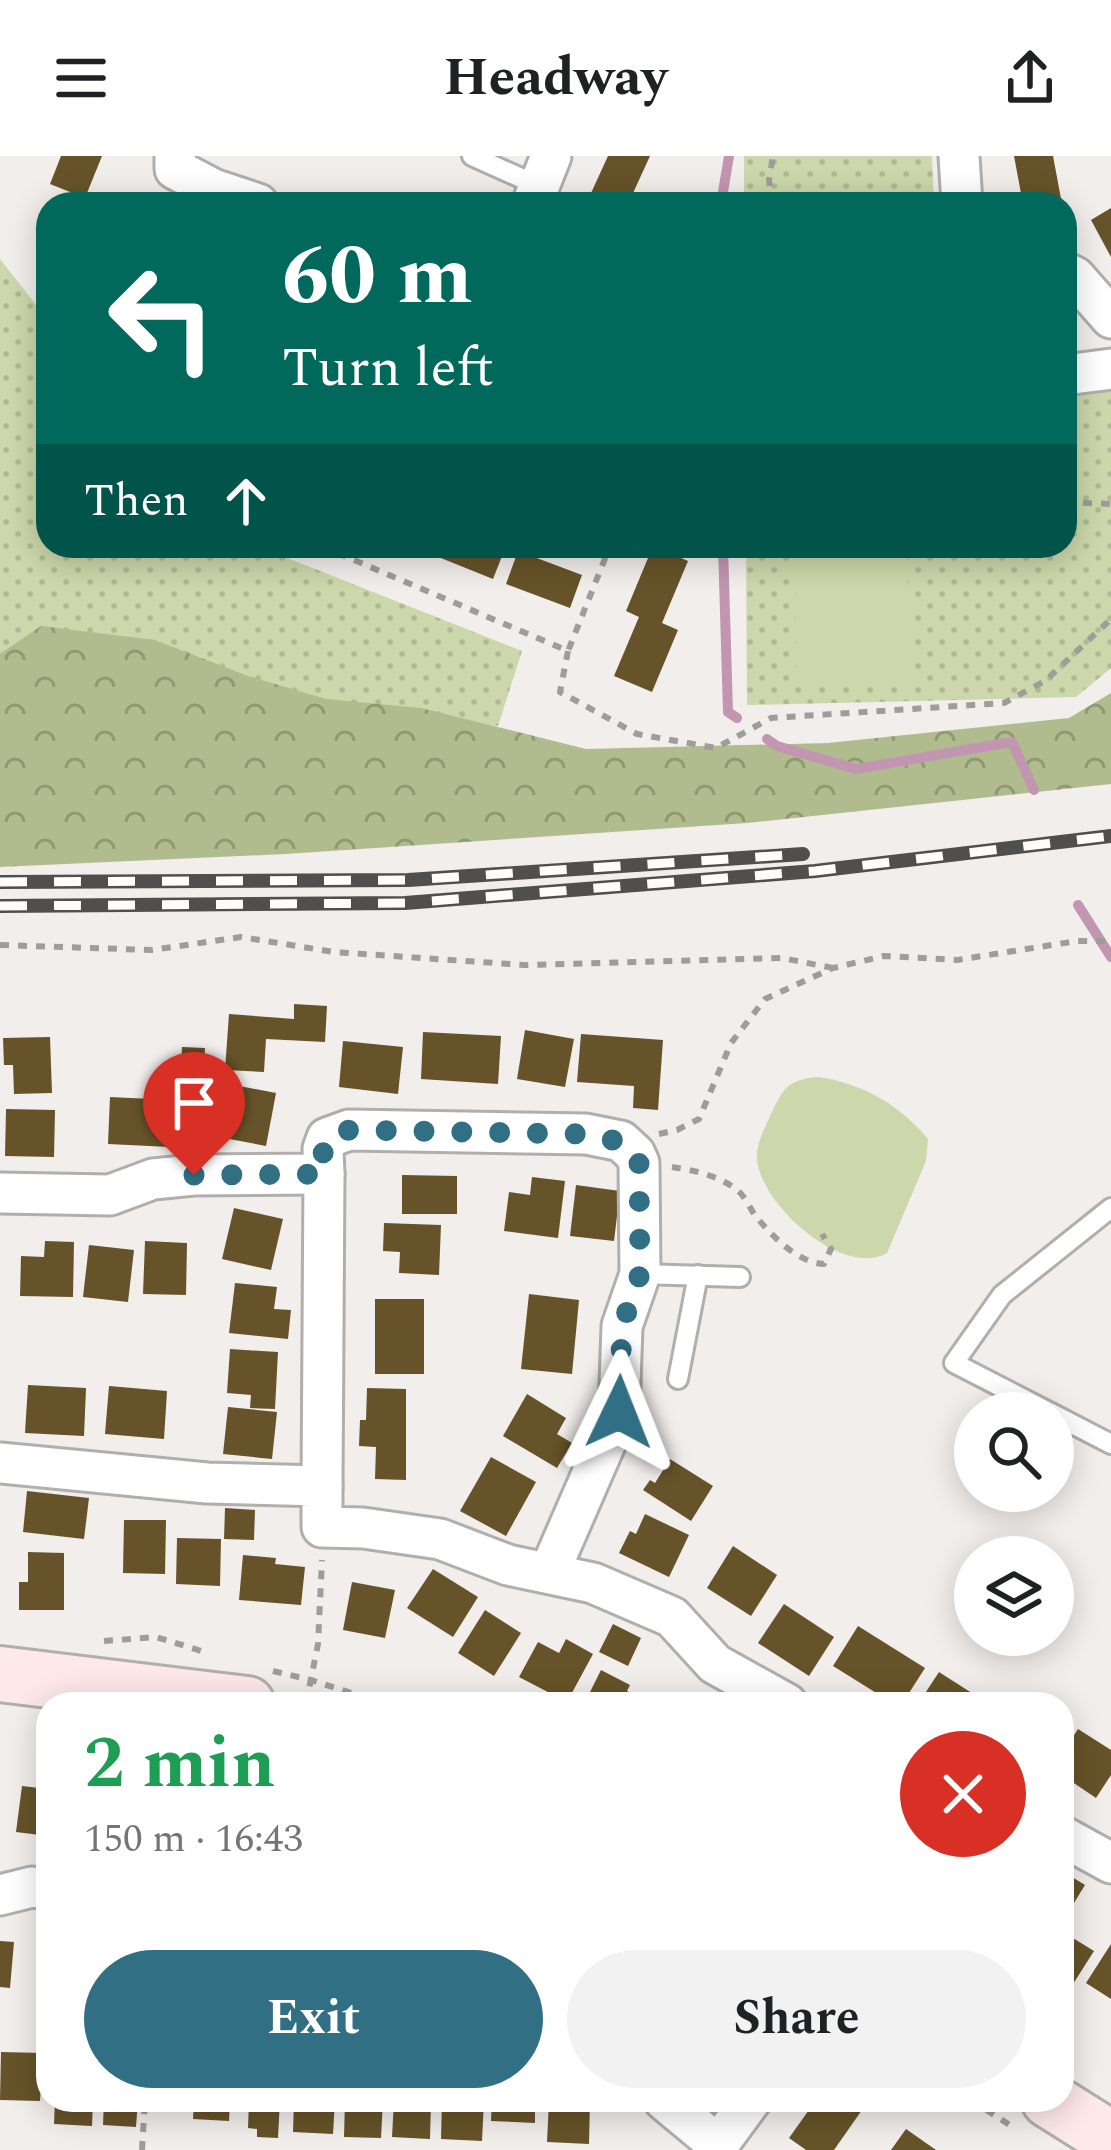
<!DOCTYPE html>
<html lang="en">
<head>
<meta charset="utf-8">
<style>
  body { margin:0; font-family:Spectral,serif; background:#f2f2f2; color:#202124; height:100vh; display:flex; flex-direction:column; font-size:45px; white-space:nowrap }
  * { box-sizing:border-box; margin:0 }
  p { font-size:39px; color:#757577 }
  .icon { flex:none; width:66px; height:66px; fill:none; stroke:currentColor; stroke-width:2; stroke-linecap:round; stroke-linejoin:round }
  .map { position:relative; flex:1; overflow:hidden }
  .sheet { position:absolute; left:36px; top:1536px; width:1038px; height:420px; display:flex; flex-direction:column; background:#fff; border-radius:36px; box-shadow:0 6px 30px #0003 }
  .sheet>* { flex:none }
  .top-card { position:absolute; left:36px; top:36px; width:1041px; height:366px; border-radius:36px; box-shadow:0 6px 30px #0003; background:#00695c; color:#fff; overflow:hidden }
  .buttons { position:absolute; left:954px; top:1236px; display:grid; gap:24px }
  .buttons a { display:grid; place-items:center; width:120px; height:120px; border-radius:50%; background:#fff; box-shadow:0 6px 30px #0003; font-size:60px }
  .pin { position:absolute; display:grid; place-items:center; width:102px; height:102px; color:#fff; margin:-123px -51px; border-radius:50% 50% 50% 0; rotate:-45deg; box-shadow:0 0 12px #0007 }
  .pin .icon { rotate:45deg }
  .me { position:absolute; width:132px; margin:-66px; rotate:2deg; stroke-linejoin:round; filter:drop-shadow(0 0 9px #0008) }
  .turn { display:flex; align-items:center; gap:42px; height:252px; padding:0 48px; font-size:54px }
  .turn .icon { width:156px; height:156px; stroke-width:2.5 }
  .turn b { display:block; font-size:84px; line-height:102px }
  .then { display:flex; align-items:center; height:114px; padding:0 48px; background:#0003; gap:24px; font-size:45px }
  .round { display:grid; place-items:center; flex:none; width:126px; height:126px; border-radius:63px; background:#f2f2f2 }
  .overview { display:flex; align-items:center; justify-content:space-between; height:204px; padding:0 48px }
  h1 { font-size:72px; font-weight:700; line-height:90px; color:#1e9e55 }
  .cta { display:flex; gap:24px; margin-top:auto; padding:24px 48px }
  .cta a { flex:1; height:138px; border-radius:72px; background:#306f84; color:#fff; font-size:48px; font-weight:700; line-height:138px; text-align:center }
  .cta a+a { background:#f2f2f2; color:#202124 }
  header { display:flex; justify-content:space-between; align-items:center; height:156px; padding:0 48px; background:#fff; font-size:54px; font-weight:700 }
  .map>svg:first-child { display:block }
  .grass { fill:url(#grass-dots) }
  .forest { fill:url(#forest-crowns) }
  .park { fill:#ccd7ab }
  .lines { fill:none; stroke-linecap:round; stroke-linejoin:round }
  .stream { stroke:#c296b0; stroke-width:10 }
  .building { fill:#665329 }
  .lane-casing { stroke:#b1aeac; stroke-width:24 }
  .street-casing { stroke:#b1aeac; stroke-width:45 }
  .secondary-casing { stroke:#b1aeac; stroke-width:60 }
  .path { stroke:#9f9d9b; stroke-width:6; stroke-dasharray:9 9; stroke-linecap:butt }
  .lane { stroke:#fff; stroke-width:18 }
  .street { stroke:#fff; stroke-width:39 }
  .secondary { stroke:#fee9ea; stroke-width:54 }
  .rail-casing { stroke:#504f4d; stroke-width:14 }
  .rail { stroke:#fffcfa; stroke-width:9; stroke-dasharray:27; stroke-linecap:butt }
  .route { stroke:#306f84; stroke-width:21; stroke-dasharray:0 37.8 }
</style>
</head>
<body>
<header><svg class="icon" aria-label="menu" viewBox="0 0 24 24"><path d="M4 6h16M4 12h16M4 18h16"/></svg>Headway<svg class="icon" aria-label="share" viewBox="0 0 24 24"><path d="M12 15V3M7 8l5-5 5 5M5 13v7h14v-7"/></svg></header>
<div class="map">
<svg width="1111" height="1994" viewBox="0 0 1111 1994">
  <defs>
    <pattern id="grass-dots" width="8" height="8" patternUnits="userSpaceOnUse" patternTransform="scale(3)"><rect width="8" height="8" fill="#ccd7ab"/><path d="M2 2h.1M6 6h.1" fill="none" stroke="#afb993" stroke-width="1.8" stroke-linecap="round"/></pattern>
    <pattern id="forest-crowns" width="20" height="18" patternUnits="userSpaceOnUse" patternTransform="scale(3)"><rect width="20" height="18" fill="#b0bc8e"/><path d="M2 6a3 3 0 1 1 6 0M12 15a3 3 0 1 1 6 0" fill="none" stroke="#8f9974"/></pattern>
  </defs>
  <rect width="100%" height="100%" fill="#f2eeec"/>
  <!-- grass -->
  <g class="grass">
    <polygon points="744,0 932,0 934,48 744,48"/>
    <polygon points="0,103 48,164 48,390 257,390 522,495 498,570 0,505"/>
    <polygon points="1111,222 1111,512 1076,541 747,549 746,390 1065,390 1065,227"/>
  </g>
  <!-- forest -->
  <polygon class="forest" points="41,470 155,484 248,520 326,543 421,552 586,593 828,587 1069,562 1111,537 1111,628 747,667 286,698 0,711 0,498"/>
  <!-- park -->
  <g class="park">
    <polygon points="795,390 907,390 912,526 796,526"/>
    <path d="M818 921C862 927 900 949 928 983L926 1005 887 1097C843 1123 760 1048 757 1003 756 987 765 972 771 958 784 931 788 924 818 921Z"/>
  </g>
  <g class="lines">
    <!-- stream -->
    <g class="stream">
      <polyline points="721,48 729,0"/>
      <polyline points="723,390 728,556 737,562"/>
      <polyline points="767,583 777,590 856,613 1012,586 1034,634"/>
      <polyline points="1078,749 1111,801"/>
    </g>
  </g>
  <!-- building -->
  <g class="building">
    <polygon points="61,0 102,0 85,42 50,28"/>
    <polygon points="608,0 650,0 628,48 586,48"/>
    <polygon points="1014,0 1053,0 1062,48 1023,48"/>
    <polygon points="1111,52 1111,101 1091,64"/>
    <polygon points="411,390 506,390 493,423"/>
    <polygon points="653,390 688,405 662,467 678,474 652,536 614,520 639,461 626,455"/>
    <polygon points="518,395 582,419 570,452 506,428"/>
    <polygon points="294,848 327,850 325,886 266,883 264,916 225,914 229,858 294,863"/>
    <polygon points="525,874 574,883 565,931 517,923"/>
    <polygon points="423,876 501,880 498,928 421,923"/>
    <polygon points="581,878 663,884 658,954 633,952 634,930 577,926"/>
    <polygon points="50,881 52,937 14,938 13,909 4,909 3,882"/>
    <polygon points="343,885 403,891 398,938 339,931"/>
    <polygon points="182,891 205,892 204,913 181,912"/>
    <polygon points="229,928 276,937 266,990 219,981"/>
    <polygon points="110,941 172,944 170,991 108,988"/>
    <polygon points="6,953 55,954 54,1001 5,1000"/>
    <polygon points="402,1019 457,1020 457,1058 402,1058"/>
    <polygon points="532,1021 565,1025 558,1082 504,1075 509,1036 530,1039"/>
    <polygon points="576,1029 620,1035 614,1085 570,1080"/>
    <polygon points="234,1052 283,1063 271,1114 222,1103"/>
    <polygon points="384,1067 441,1069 439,1119 399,1117 400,1096 383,1095"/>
    <polygon points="45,1085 74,1086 73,1141 20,1140 21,1100 44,1101"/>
    <polygon points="145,1085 187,1087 186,1139 143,1138"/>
    <polygon points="89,1089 134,1094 128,1146 83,1141"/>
    <polygon points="235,1127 277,1131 274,1153 291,1154 288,1183 229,1177"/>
    <polygon points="529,1138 579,1144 572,1218 521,1213"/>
    <rect x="375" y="1143" width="49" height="75"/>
    <polygon points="230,1193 278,1196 275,1253 250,1252 251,1239 227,1237"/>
    <polygon points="28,1229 86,1232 84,1280 25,1277"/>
    <polygon points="109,1230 167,1235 164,1283 105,1278"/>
    <polygon points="367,1232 406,1233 406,1324 375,1323 376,1291 359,1290 360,1264 366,1264"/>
    <polygon points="527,1238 566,1262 557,1278 572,1287 557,1312 503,1280"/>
    <polygon points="228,1251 277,1256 272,1303 223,1298"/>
    <polygon points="491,1301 536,1326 506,1380 460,1355"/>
    <polygon points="670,1303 713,1330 691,1365 643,1334 650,1324 655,1327"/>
    <polygon points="27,1335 89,1342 84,1383 23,1376"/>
    <polygon points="225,1352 255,1354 254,1384 224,1383"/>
    <polygon points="645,1358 689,1379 669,1421 619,1397 630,1375 636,1378"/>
    <polygon points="124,1364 166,1364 165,1418 123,1417"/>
    <polygon points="177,1382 221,1383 220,1430 176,1428"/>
    <polygon points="733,1390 777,1419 751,1460 707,1432"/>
    <polygon points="28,1396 64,1397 64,1454 19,1454 19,1426 28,1426"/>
    <polygon points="243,1399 276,1402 275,1408 305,1411 301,1449 239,1444"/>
    <polygon points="433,1413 478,1441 453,1481 407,1452"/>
    <polygon points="352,1426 395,1434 385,1482 343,1474"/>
    <polygon points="784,1448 834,1481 809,1520 758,1487"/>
    <polygon points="485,1454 521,1477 494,1520 458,1497"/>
    <polygon points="613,1468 641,1482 628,1510 599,1496"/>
    <polygon points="858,1470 925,1512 902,1548 894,1548 833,1510"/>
    <polygon points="566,1483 593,1498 567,1546 519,1521 538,1486 559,1497"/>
    <polygon points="601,1514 630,1529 627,1535 652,1548 584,1548"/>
    <polygon points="939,1516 989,1548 918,1548"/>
    <polygon points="1078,1573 1111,1594 1111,1619 1096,1642 1062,1619 1062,1598"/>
    <polygon points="22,1630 48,1633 48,1680 16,1676"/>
    <polygon points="1062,1715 1085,1729 1069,1755 1062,1750"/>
    <polygon points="1062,1769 1071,1775 1068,1779 1094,1795 1073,1828 1062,1821"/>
    <polygon points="0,1785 14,1786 10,1832 0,1831"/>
    <polygon points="1111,1788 1111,1843 1086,1827"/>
    <polygon points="1,1896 43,1897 40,1945 0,1944"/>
    <polygon points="55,1944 93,1944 92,1970 54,1968"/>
    <polygon points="104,1944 138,1944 136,1971 103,1969"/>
    <polygon points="194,1944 230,1944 229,1965 193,1963"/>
    <polygon points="249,1944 280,1944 278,1982 257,1981 257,1973 248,1972"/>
    <polygon points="294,1944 335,1944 333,1978 293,1976"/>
    <polygon points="345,1944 383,1944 381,1982 344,1981"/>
    <polygon points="394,1944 431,1944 430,1983 392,1981"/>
    <polygon points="442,1944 484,1944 482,1985 441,1983"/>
    <polygon points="492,1944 535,1944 535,1967 491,1965"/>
    <polygon points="549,1944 590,1944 589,1988 547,1986"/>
    <polygon points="816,1944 869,1944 834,1994 806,1994 789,1982"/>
    <polygon points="906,1973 936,1994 891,1994"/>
  </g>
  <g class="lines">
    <defs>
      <g id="lane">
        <polyline points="472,0 539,30"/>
        <polyline points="640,1118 740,1121"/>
        <polyline points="678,1223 698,1119"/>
        <polyline points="1051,1257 954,1207 1002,1139 1111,1052"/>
        <polyline points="1053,1258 1111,1288"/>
      </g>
      <g id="street">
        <polyline points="175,0 175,13 213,33 258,48"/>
        <polyline points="959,0 962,48"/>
        <polyline points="532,48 551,0"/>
        <polyline points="1065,116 1075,121 1111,162"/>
        <polyline points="1065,219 1111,213"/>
        <polyline points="0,1037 110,1039 153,1023 194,1019 324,1018 323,993 327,982 349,974 586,978 621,985 635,998 639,1007 640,1118 622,1170 619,1256 549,1417"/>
        <polyline points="0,1307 207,1327 322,1330 322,1371 363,1372 440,1383 508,1409 593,1427 672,1461 715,1508 787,1548"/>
        <polyline points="322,1330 324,1018"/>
        <polyline points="1062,1680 1111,1707"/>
        <polyline points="0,1739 32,1731 48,1733"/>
        <polyline points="664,1944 718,1989 718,1994"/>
        <polyline points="718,1989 751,1944"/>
      </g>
      <g id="secondary">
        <polyline points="0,1518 247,1548"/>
        <polyline points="1049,1944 1111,1983"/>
      </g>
    </defs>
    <!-- lane casing -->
    <use href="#lane" class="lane-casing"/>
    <!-- street casing -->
    <use href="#street" class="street-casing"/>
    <!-- secondary casing -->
    <use href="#secondary" class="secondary-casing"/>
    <!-- path -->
    <g class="path">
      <polyline points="772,48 769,24 773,0"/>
      <polyline points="1065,346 1111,348"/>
      <polyline points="321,390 568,495 610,390"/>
      <polyline points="568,495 560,536 637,578 716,592 771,562 1004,547 1045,525 1111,463"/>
      <polyline points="0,789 152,794 241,781 334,796 524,809 782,802 833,812"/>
      <polyline points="659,978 677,974 699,963 731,887 765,843 833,812 884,800 957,804 1077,785 1111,785"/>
      <path d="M672 1011C693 1014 720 1020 737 1034 744 1039 749 1050 754 1058 770 1078 797 1107 824 1108L831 1093 822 1078"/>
      <polyline points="104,1485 156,1481 208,1497"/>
      <polyline points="273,1515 311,1524 385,1548"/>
      <polyline points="306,1548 318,1488 322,1404"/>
      <polyline points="971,1944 1016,1973"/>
      <polyline points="142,1994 145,1944"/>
    </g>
    <!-- lane -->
    <use href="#lane" class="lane"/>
    <!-- street -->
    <use href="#street" class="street"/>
    <!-- secondary -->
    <use href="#secondary" class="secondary"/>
    <defs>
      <g id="rail">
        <polyline points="0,726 408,724 803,698"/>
        <polyline points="0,750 405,747 815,715 1111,680"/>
      </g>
    </defs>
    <!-- rail casing -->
    <use href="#rail" class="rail-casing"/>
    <!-- rail -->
    <use href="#rail" class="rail"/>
  </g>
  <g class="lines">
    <!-- route -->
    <polyline class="route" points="194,1019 324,1018 323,993 328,982 349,974 586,978 621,986 635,998 639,1007 640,1118 622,1170 619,1256"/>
  </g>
</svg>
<div class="buttons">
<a><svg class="icon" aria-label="search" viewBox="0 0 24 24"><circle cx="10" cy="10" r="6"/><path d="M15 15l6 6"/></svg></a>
<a><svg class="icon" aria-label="layers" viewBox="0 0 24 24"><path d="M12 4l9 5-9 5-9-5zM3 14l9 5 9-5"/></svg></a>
</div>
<div class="pin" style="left:194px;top:1019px;background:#d93025"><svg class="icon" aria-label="arrive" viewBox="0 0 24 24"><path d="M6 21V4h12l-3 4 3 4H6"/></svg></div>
<svg class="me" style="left:619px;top:1256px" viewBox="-20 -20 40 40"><path d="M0-17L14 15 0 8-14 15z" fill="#306f84" stroke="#fff" stroke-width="4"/></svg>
<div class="top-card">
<div class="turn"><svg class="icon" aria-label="left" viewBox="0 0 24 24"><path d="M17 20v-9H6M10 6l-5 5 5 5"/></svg><div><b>60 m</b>Turn left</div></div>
<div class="then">Then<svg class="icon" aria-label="ahead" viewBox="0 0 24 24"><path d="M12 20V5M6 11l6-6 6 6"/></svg></div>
</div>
<section class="sheet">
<div class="overview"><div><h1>2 min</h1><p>150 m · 16:43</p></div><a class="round" style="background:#d93025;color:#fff"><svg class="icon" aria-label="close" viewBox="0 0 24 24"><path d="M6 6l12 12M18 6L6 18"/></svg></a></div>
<div class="cta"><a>Exit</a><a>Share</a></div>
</section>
</div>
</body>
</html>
